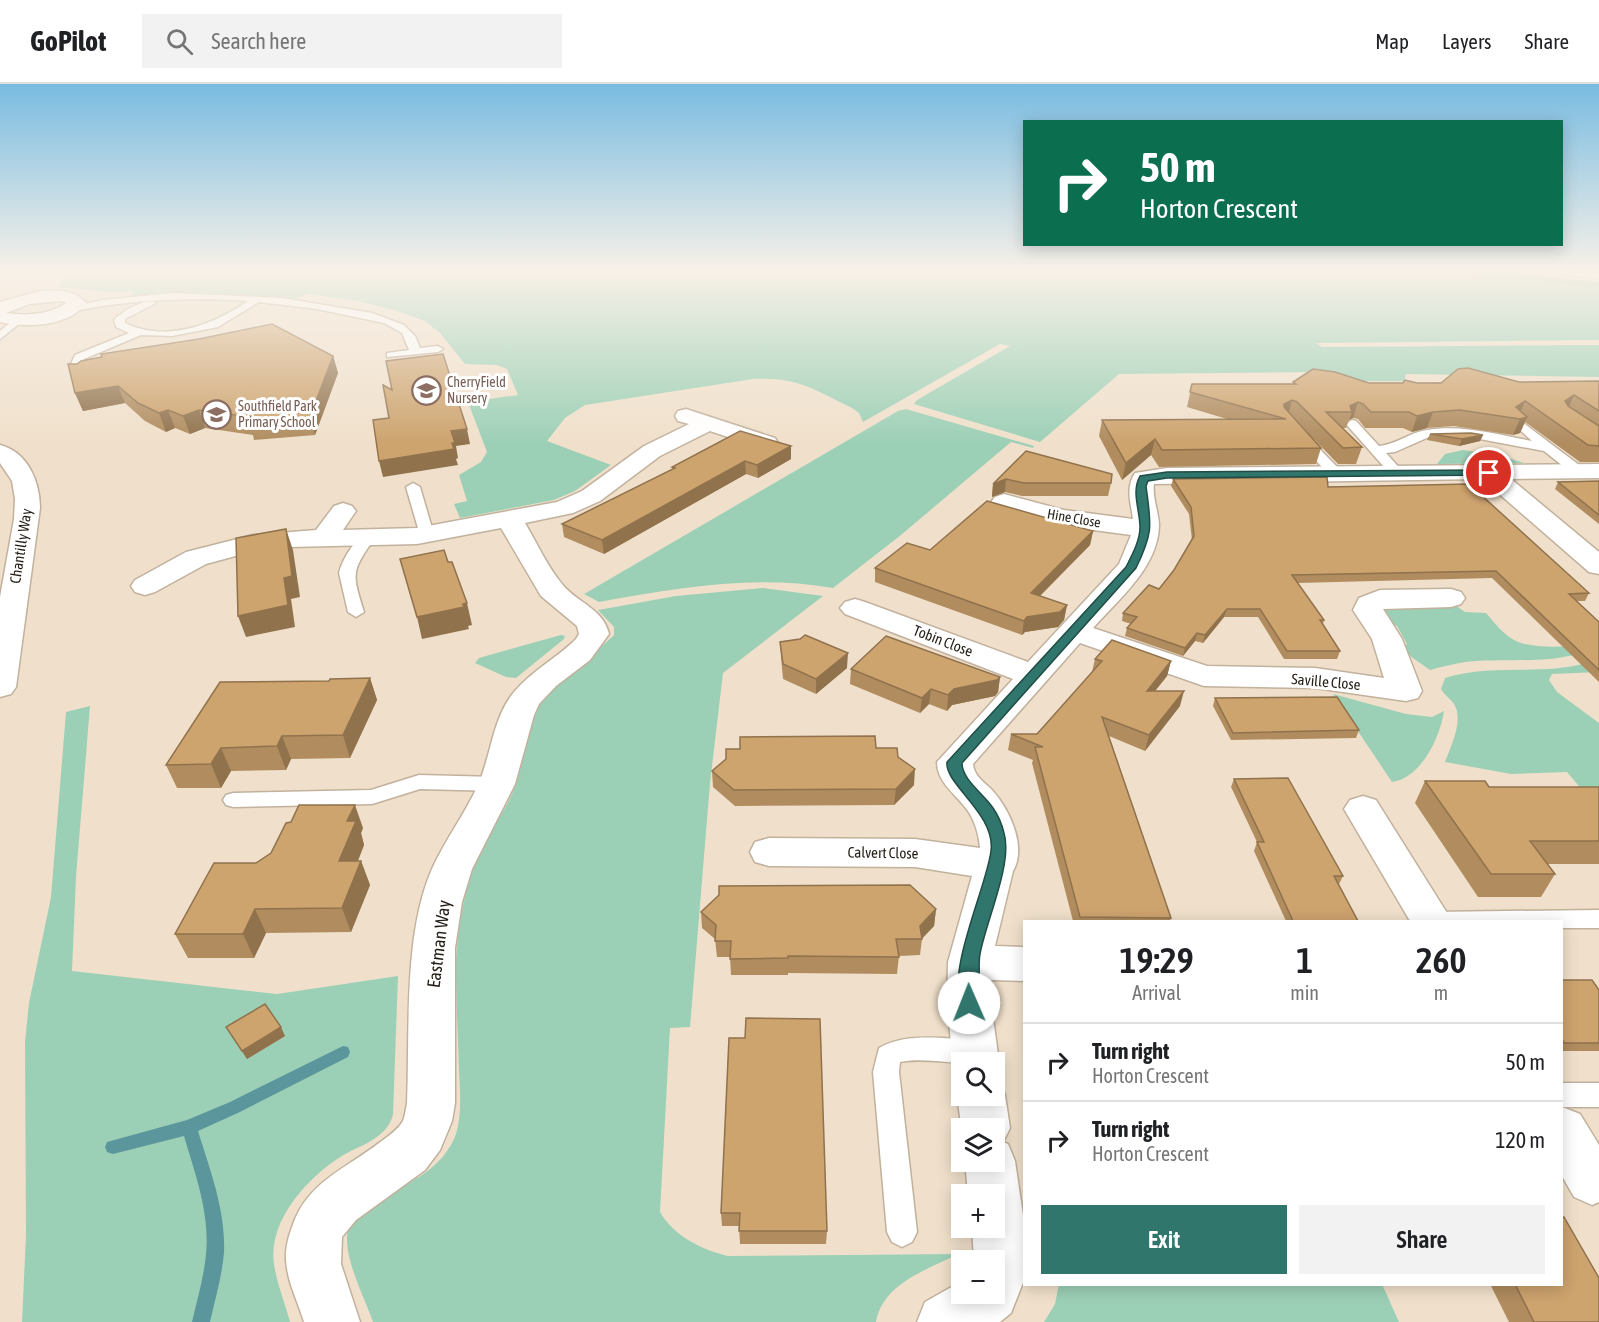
<!DOCTYPE html>
<html lang="en">
<head>
<meta charset="utf-8">
<style>
  body { margin:0; font-family:"Asap Condensed",sans-serif; background:#f2f2f2; color:#202124; height:100vh; display:flex; flex-direction:column; font-size:22px; white-space:nowrap }
  * { box-sizing:border-box; margin:0 }
  p { font-size:20px; color:#757577 }
  .icon { flex:none; width:33px; height:33px; fill:none; stroke:currentColor; stroke-width:2; stroke-linecap:round; stroke-linejoin:round }
  .map { position:relative; flex:1; overflow:hidden }
  .drawer { position:absolute; left:1023px; top:836px; width:540px; height:366px; display:flex; flex-direction:column; background:#fff; border-radius:0px; box-shadow:0 3px 15px #0003 }
  .drawer>* { flex:none }
  .guide { position:absolute; left:1023px; top:36px; width:540px; height:126px; border-radius:0px; box-shadow:0 3px 15px #0003; background:#0b6e4f; color:#fff; overflow:hidden }
  .tools { position:absolute; left:951px; top:968px; display:grid; gap:12px }
  .tools a { display:grid; place-items:center; width:54px; height:54px; border-radius:0px; background:#fff; box-shadow:0 3px 15px #0003; font-size:30px }
  .pin { position:absolute; display:grid; place-items:center; width:51px; height:51px; color:#fff; margin:-26px; border:3px solid #fff; border-radius:50%; box-shadow:0 2px 6px #0007 }
  .me { position:absolute; width:66px; margin:-33px; rotate:359deg; stroke-linejoin:round; filter:drop-shadow(0 0 4px #0008) }
  .turn { display:flex; align-items:center; gap:21px; height:126px; padding:0 18px; font-size:27px }
  .turn .icon { width:78px; height:78px; stroke-width:2.5 }
  .turn b { display:block; font-size:42px; line-height:51px }
  .eta { display:flex; justify-content:space-evenly; align-items:center; height:102px; text-align:center }
  .eta b { font-size:36px; font-weight:600; line-height:42px }
  .primary-button { display:flex; gap:12px; margin-top:auto; padding:12px 18px }
  .primary-button a { flex:1; height:69px; border-radius:0px; background:#30766c; color:#fff; font-size:24px; font-weight:600; line-height:69px; text-align:center }
  .primary-button a+a { background:#f2f2f2; color:#202124 }
  ul { padding:0; list-style:none }
  li { display:flex; align-items:center; gap:18px; height:78px; padding:0 18px; border-top:2px solid #e0e0e0 }
  li div { flex:1 }
  li b { display:block; font-size:22px }
  li em { font-style:normal }
  header { display:flex; align-items:center; gap:36px; box-sizing:border-box; height:84px; padding:0 30px; background:#fff; border-bottom:2px solid #e0e0e0 }
  header strong { font-size:28px }
  nav { display:flex; gap:33px; margin-inline-start:auto; font-size:21px }
  .search { width:420px; height:54px; background:#f2f2f2; display:flex; align-items:center; gap:15px; box-sizing:border-box; padding:0 21px; border-radius:0px; color:#757577; font-size:22px }
  .map>svg:first-child { display:block }
  .green { fill:#9cd0b6 }
  .forest { fill:#76ba99 }
  .lines { fill:none; stroke-linecap:round; stroke-linejoin:round }
  .stream { fill:#5c969d; fill-rule:evenodd }
  .lane-casing { stroke:#c1b19d; stroke-width:3 }
  .street-casing { stroke:#c1b19d; stroke-width:3 }
  .secondary-casing { stroke:#c1b19d; stroke-width:3 }
  .lane { fill:#fff; fill-rule:evenodd }
  .street { fill:#fff; fill-rule:evenodd }
  .secondary { fill:#fff; fill-rule:evenodd }
  .wall { fill:#b08c5f }
  .shaded-wall { fill:#90724d }
  .building { fill:#cda36e; stroke:#90724d; stroke-width:1.5 }
  .route { fill:#30766c; stroke:#1f4d46; stroke-width:1.5 }
  .labels { text-anchor:middle; stroke-width:6; stroke-linejoin:round; paint-order:stroke }
  .far-education-label { font-size:14px; fill:#785e54; stroke:#fff; text-anchor:start }
  .far-street-label { font-size:14px; fill:#241e17; stroke:#fff }
  .street-label { font-size:15px; fill:#241e17; stroke:#fff }
  .near-street-label { font-size:18px; fill:#241e17; stroke:#fff }
</style>
</head>
<body>
<header>
<strong>GoPilot</strong>
<div class="search"><svg class="icon" aria-label="search" viewBox="0 0 24 24"><circle cx="10" cy="10" r="6"/><path d="M15 15l6 6"/></svg>Search here</div>
<nav><a>Map</a><a>Layers</a><a>Share</a></nav>
</header>
<div class="map">
<svg width="1599" height="1238" viewBox="0 0 1599 1238">
  <rect width="100%" height="100%" fill="#f0e0cb"/>
  <!-- green -->
  <g class="green">
    <path d="M66 187H1439L1599 204V256L1316 259 1322 263 1599 261V293L1406 290 1404 297H1357L1317 288 1119 290 1040 358 914 320 917 316 1010 262 1000 260 863 338 859 329 852 324C813 305 798 293 753 295L585 321 565 334 547 357 611 381 575 407 554 416 460 434 454 420 467 417 459 391 481 378 487 368 468 318 518 311 507 285 497 281 465 280 440 249 425 237 394 226 357 217 309 210 294 215 222 210 131 213 134 208H109L59 203Z"/>
    <path d="M906 325 1034 362 1033 364 1011 358 901 451 833 504C754 490 676 504 599 518L584 510 898 327Z"/>
    <polygon points="1463,366 1499,371 1524,379 1437,380 1445,370"/>
    <path d="M763 504 823 512 723 589 710 699 690 943 670 944 660 1128C674 1152 702 1166 728 1172L958 1170C927 1186 883 1199 876 1238H373C365 1215 347 1180 347 1156 347 1119 398 1107 422 1091 437 1081 450 1067 456 1050 462 1030 460 1008 459 987 458 952 456 917 456 883 457 845 465 798 482 764 493 742 508 723 516 700 525 674 524 646 538 622 556 593 590 574 614 551V543L598 526 676 512Z"/>
    <path d="M1455 521 1465 528 1486 529C1494 538 1503 550 1514 556 1534 567 1576 561 1599 561 1560 582 1518 574 1476 577 1460 578 1445 582 1430 586L1400 565 1407 560 1397 542 1382 535 1379 523Z"/>
    <polygon points="561,551 565,552 564,555 516,594 506,593 475,579 479,574"/>
    <path d="M1586 579 1599 588 1552 590 1549 596 1557 608 1599 639V726L1567 688 1511 690 1445 678C1451 662 1464 636 1454 620 1450 614 1444 611 1441 605L1445 594C1491 579 1540 592 1586 579Z"/>
    <path d="M1333 610 1406 630 1432 633 1444 627C1440 654 1421 694 1392 698Z"/>
    <path d="M90 622 76 793 72 887 277 910 398 892 393 1031C387 1052 367 1059 349 1068 313 1087 267 1135 274 1180 277 1200 285 1219 290 1238H22L26 1151 25 958 29 919 51 813 66 628Z"/>
    <polygon points="1059,1200 1382,1200 1399,1238 1044,1238 1055,1220"/>
  </g>
  <!-- forest -->
  <polygon class="forest" points="1439,187 1491,187 1599,198 1599,204"/>
  <g class="lines">
    <!-- stream -->
    <path class="stream" d="M343 962 348 963 350 968 348 973 240 1028 198 1047C210 1086 226 1127 224 1169 222 1192 215 1216 210 1238H192C197 1216 204 1193 206 1170 210 1129 195 1090 184 1052L113 1070 107 1068 105 1063 107 1058 187 1036 230 1018Z"/>
    <defs>
      <g id="lane">
        <polygon points="1556,187 1599,188 1599,194 1560,190"/>
        <path d="M173 209 282 214 372 229 404 241 415 252 420 264 438 262 443 265 438 268 387 273V269L409 266 402 249 384 239 317 225 259 218 218 243 172 252 141 251 84 275 81 280 86 293 84 295H76L71 280 75 271 129 249 116 243 114 236C121 228 146 213 156 219L125 235V239C166 259 213 241 248 217 187 213 128 216 69 228L64 225 102 216Z"/>
        <polygon points="17,233 25,235 0,255 0,247"/>
        <path d="M1518 335 1583 384 1585 387 1583 390H1573L1544 367 1469 353H1429L1395 368 1386 369 1404 389 1397 393 1392 392 1346 340 1352 336 1356 337 1379 362C1396 361 1410 348 1427 346 1462 340 1499 351 1532 357L1512 339Z"/>
        <polygon points="1303,351 1307,352 1340,386 1342,389 1340,392 1330,392 1299,358 1297,355"/>
        <polygon points="413,399 420,403 434,451 432,454 422,454 420,451 406,403"/>
        <path d="M367 451 374 455C351 488 352 489 364 528L356 533 348 528 339 489C342 477 354 454 367 451Z"/>
        <polygon points="419,691 497,693 504,695 507,700 504,705 497,707 420,705 372,720 233,723 226,721 223,716 226,711 233,709 371,706"/>
        <polygon points="1599,826 1599,844 1562,844 1562,837 1420,837 1423,831 1431,828"/>
        <path d="M942 954 975 956 984 959 988 967 984 975C958 984 927 972 900 978L899 988 917 1148 912 1158 902 1163 892 1158 887 1148 873 988 879 964C898 953 921 953 942 954Z"/>
        <rect x="1562" y="999" width="37" height="24"/>
      </g>
      <g id="street">
        <path d="M40 207C56 206 75 205 86 219 69 243 26 244 0 238V218ZM62 217 66 219C49 231 26 232 6 229L30 220Z"/>
        <path d="M686 325 775 354 778 359 775 364 767 366 710 347 660 372 600 417 573 429 525 439C537 459 547 482 562 500 577 519 603 524 609 550L590 576 556 602 539 620 534 631 515 700 472 785 462 818 455 864V1019L452 1037 440 1066 425 1086 356 1136 342 1153 341 1180 360 1238H304C298 1218 287 1197 286 1176 285 1162 290 1148 295 1135 311 1097 348 1083 379 1059 387 1053 398 1046 403 1037 405 1032 406 1024 407 1019 410 947 403 851 432 785 445 756 465 730 478 701 491 672 492 638 511 612 529 588 556 575 576 555L579 550 577 542 541 512 501 444 417 460 290 463 254 467 206 480 155 508 145 511 135 508 131 502 135 496 186 468 253 451 316 446 334 422 343 419 352 422 356 427 343 446 417 444 557 418 582 407 644 362 689 340 678 337 675 332 678 327Z"/>
        <path d="M1599 380V394L1511 395 1599 468V490L1589 488 1482 395 1154 400C1152 414 1159 428 1159 442 1158 483 1119 515 1093 544L1207 582 1315 584 1384 594 1372 555 1353 526 1359 514 1380 506 1451 505 1461 508 1465 514 1461 520 1451 523 1383 525 1402 555 1422 607 1418 614 1406 617 1315 604 1204 602 1080 559 973 680C974 692 984 698 992 706 1010 726 1027 763 1013 787L995 862 1024 863V897L991 896V919L999 978 994 988V978H962V993L953 978 947 919 948 878 972 792 915 783 769 782 755 778 750 768 755 758 769 754 915 755 980 764C979 752 975 737 968 727 957 711 937 699 937 678L1013 595 845 530 840 524 845 518 855 515 865 518 1028 578 1119 480 1131 451 1063 442 995 423 991 418 995 413 1004 410 1064 426 1133 435C1131 419 1125 404 1135 389L1167 384Z"/>
        <polygon points="1363,712 1376,716 1452,837 1410,837 1344,725 1350,716"/>
        <polygon points="994,994 998,996 1005,1011 1010,1044 1003,1058 1008,1060 1015,1077 1024,1138 1024,1196 1011,1229 1000,1238 917,1238 925,1218 962,1197 962,1209 994,1209 994,1176 974,1176 972,1143 994,1143 994,1110 968,1110 965,1077 994,1077 994,1044 962,1044 962,1047 957,1011 962,1001 962,1011 994,1011"/>
        <polygon points="1562,1023 1580,1030 1599,1061 1599,1118 1592,1121 1574,1113 1562,1092"/>
      </g>
      <path id="secondary" d="M0 361C28 368 40 398 40 424L16 603 11 610 0 613V513L14 435 15 415 12 397 0 379Z"/>
    </defs>
    <!-- lane casing -->
    <use href="#lane" class="lane-casing"/>
    <!-- street casing -->
    <use href="#street" class="street-casing"/>
    <!-- secondary casing -->
    <use href="#secondary" class="secondary-casing"/>
    <!-- lane -->
    <use href="#lane" class="lane"/>
    <!-- street -->
    <use href="#street" class="street"/>
    <!-- secondary -->
    <use href="#secondary" class="secondary"/>
  </g>
  <!-- wall -->
  <g class="wall">
    <polygon points="333,272 338,289 315,351 254,356 253,351 205,344 190,350 175,344 166,348 145,337 125,319 83,327 75,309 77,280"/>
    <polygon points="1599,297 1599,378 1580,378 1525,338 1520,349 1513,351 1454,342 1427,344 1412,348 1403,344 1365,344 1358,335 1353,334 1349,336 1346,344 1342,344 1362,363 1356,380 1338,380 1313,354 1321,364 1316,380 1159,383 1151,371 1122,396 1099,352 1102,336 1227,335 1187,323 1192,300 1293,300 1293,298 1417,299"/>
    <polygon points="740,347 791,375 758,394 746,390 604,470 564,453 562,440 673,385 672,383"/>
    <polygon points="1430,350 1483,351 1480,357 1459,362 1427,356"/>
    <polygon points="1026,367 1111,399 1108,412 1022,412 1005,408 992,413 993,400"/>
    <polygon points="1173,395 1328,403 1589,509 1585,517 1577,517 1599,538 1599,598 1492,494 1297,499 1324,536 1323,540 1340,567 1337,575 1284,575 1258,533 1224,533 1203,559 1195,557 1183,572 1125,552 1127,544 1131,540 1122,537 1123,529 1159,505 1174,486 1192,456 1189,430 1171,402"/>
    <polygon points="1599,397 1599,440 1555,405 1558,398"/>
    <polygon points="1093,447 1090,461 1040,512 1067,521 1064,536 1058,543 1025,548 1022,551 875,498 875,484 930,466"/>
    <polygon points="800,555 847,584 816,610 783,595 781,573 780,558"/>
    <polygon points="1095,575 1171,577 1167,592 1155,607 1180,622 1145,667 1109,652 1171,834 1170,837 1073,837 1032,679 1033,676 1008,666 1011,650 1037,650 1092,588"/>
    <polygon points="851,585 1000,593 998,608 995,612 952,621 947,627 929,620 920,629 850,600"/>
    <polygon points="370,594 377,616 350,674 291,675 286,686 231,687 221,704 177,704 166,681 329,597"/>
    <polygon points="1215,614 1359,646 1356,654 1231,656 1213,622"/>
    <polygon points="876,664 898,673 914,701 894,721 735,722 713,703 712,687 726,675"/>
    <polygon points="1234,695 1343,792 1339,800 1358,837 1286,837 1254,767 1257,758 1231,703"/>
    <polygon points="1425,697 1489,703 1599,703 1599,780 1547,780 1555,790 1541,813 1478,813 1415,719"/>
    <polygon points="363,744 361,749 364,761 358,777 361,777 370,801 351,848 266,849 254,874 188,874 175,850 256,779 271,769"/>
    <polygon points="936,825 934,842 922,855 920,871 899,872 897,890 788,889 788,891 731,891 730,873 717,873 715,855 702,844 701,828"/>
    <polygon points="1562,896 1599,906 1599,967 1562,967"/>
    <polygon points="226,943 285,952 247,975"/>
    <polygon points="729,954 827,1147 826,1160 740,1160 739,1142 722,1142 721,1129"/>
    <polygon points="1490,1200 1562,1200 1599,1238 1509,1238"/>
  </g>
  <!-- shaded-wall -->
  <g class="shaded-wall">
    <polygon points="333,272 338,289 315,351 310,333"/>
    <polygon points="118,302 125,319 83,327 75,309"/>
    <polygon points="1574,311 1567,327 1565,317"/>
    <polygon points="1292,316 1288,332 1283,334 1284,320"/>
    <polygon points="1525,317 1518,333 1516,323"/>
    <polygon points="1358,318 1353,334 1349,336 1352,328 1350,322"/>
    <polygon points="168,326 175,344 166,348 159,329"/>
    <polygon points="199,326 205,344 190,350 183,332"/>
    <polygon points="1433,328 1427,344 1412,348 1417,332"/>
    <polygon points="1527,333 1520,349 1513,351 1520,335"/>
    <polygon points="467,345 470,360 456,362 458,374 456,375 458,381 383,393 379,377 451,347"/>
    <polygon points="1483,351 1480,357 1459,362 1462,355"/>
    <polygon points="1155,355 1151,371 1122,396 1126,379"/>
    <polygon points="791,362 791,375 758,394 757,381"/>
    <polygon points="745,377 746,390 604,470 602,456"/>
    <polygon points="1006,395 1005,408 992,413 993,400"/>
    <polygon points="286,445 293,466 300,513 291,515 295,543 246,553 238,532 284,494"/>
    <polygon points="1093,447 1090,461 1029,523 1031,509"/>
    <polygon points="467,519 472,541 468,542 469,545 422,555 417,533"/>
    <polygon points="1067,521 1064,536 1058,543 1025,548 1022,551 1024,537 1027,533"/>
    <polygon points="1227,525 1224,533 1203,559 1205,551"/>
    <polygon points="1197,549 1195,557 1183,572 1185,564"/>
    <polygon points="848,569 847,584 816,610 816,595"/>
    <polygon points="1171,577 1167,592 1143,622 1147,607"/>
    <polygon points="1000,593 998,608 995,612 952,621 947,627 948,611 954,605"/>
    <polygon points="370,594 377,616 350,674 343,651"/>
    <polygon points="931,605 929,620 920,629 922,614"/>
    <polygon points="1184,607 1180,622 1145,667 1149,651"/>
    <polygon points="282,652 291,675 286,686 277,662"/>
    <polygon points="221,664 231,687 221,704 211,680"/>
    <polygon points="915,685 914,701 894,721 896,705"/>
    <polygon points="355,721 363,744 361,749 364,761 348,801 339,777 347,737"/>
    <polygon points="361,777 370,801 351,848 342,824"/>
    <polygon points="255,825 266,849 254,874 243,850"/>
    <polygon points="936,825 934,842 921,855 920,842"/>
    <polygon points="281,943 285,952 247,975 242,967"/>
  </g>
  <!-- building -->
  <g class="building">
    <polygon points="272,240 333,272 310,333 248,338 250,333 199,326 183,332 168,326 159,329 138,319 118,302 75,309 68,280 77,280 81,277 102,273 101,270 199,255"/>
    <polygon points="443,270 467,345 451,347 455,359 452,359 454,365 379,377 373,336 389,334 383,301 392,306 386,277"/>
    <polygon points="1468,284 1519,298 1599,297 1599,327 1574,311 1565,317 1568,322 1599,342 1599,362 1588,361 1525,317 1516,323 1527,333 1520,335 1460,326 1433,328 1417,332 1409,328 1371,328 1363,320 1358,318 1350,322 1352,328 1326,328 1362,363 1343,364 1297,318 1292,316 1284,320 1284,323 1321,364 1162,366 1155,355 1126,379 1102,336 1286,335 1190,308 1192,300 1296,300 1293,298 1313,285 1335,288 1369,299 1403,299 1405,296 1417,299 1441,299 1458,285"/>
    <polygon points="740,347 791,362 757,381 745,377 602,456 562,440 675,384 672,383"/>
    <polygon points="1471,349 1483,351 1462,355 1430,350"/>
    <polygon points="1026,367 1112,390 1111,399 1024,399 1006,395 993,400"/>
    <polygon points="1327,393 1328,403 1469,400 1589,509 1569,510 1599,538 1599,586 1496,487 1292,491 1324,536 1320,536 1340,567 1287,567 1260,525 1227,525 1205,551 1197,549 1185,564 1127,544 1137,533 1123,529 1149,501 1159,505 1174,486 1194,452 1191,423 1173,395"/>
    <polygon points="1599,397 1599,431 1558,398"/>
    <polygon points="987,417 1093,447 1031,509 1067,521 1060,528 1027,533 1024,537 875,484 907,459 930,466"/>
    <polygon points="286,445 292,492 284,494 288,521 238,532 236,454"/>
    <polygon points="444,466 448,478 452,478 467,519 463,520 464,523 417,533 400,475"/>
    <polygon points="805,551 848,569 816,595 783,580 780,558 800,555"/>
    <polygon points="886,552 1000,593 997,596 954,605 948,611 931,605 922,614 851,585"/>
    <polygon points="1112,556 1171,577 1147,607 1184,607 1149,651 1102,633 1171,834 1080,833 1035,663 1043,663 1011,650 1037,650 1102,577 1095,575"/>
    <polygon points="370,594 343,651 282,652 277,662 221,664 211,680 166,681 220,598 329,597 330,595"/>
    <polygon points="1337,613 1359,646 1233,649 1215,614"/>
    <polygon points="875,652 876,664 897,664 898,673 915,685 896,705 734,706 712,687 726,675 726,665 740,665 740,653"/>
    <polygon points="1288,694 1343,792 1334,792 1358,837 1293,837 1257,758 1264,758 1234,695"/>
    <polygon points="1425,697 1485,697 1489,703 1599,703 1599,757 1530,757 1555,790 1491,790"/>
    <polygon points="299,721 355,721 347,737 356,737 339,777 361,777 342,824 255,825 243,850 175,850 214,779 256,779 271,769 286,739 291,738"/>
    <polygon points="910,801 936,825 920,842 922,855 896,855 899,873 788,872 788,874 730,875 731,857 715,857 716,841 701,828 719,811 719,802"/>
    <polygon points="1562,896 1592,896 1599,906 1599,959 1564,959 1562,955"/>
    <polygon points="265,920 281,943 242,967 226,943"/>
    <polygon points="746,934 820,935 827,1147 739,1147 740,1129 721,1129 729,954 745,954"/>
    <polygon points="1564,1133 1599,1194 1599,1238 1534,1238 1515,1200 1562,1200 1562,1134"/>
  </g>
  <!-- sky -->
  <linearGradient id="sky" x2="0" y2="1"><stop stop-color="#79bce1"/><stop offset="0.52" stop-color="#f8f1e8"/><stop offset="1" stop-color="#f8f1e8" stop-opacity="0"/></linearGradient>
  <rect width="1599" height="360" fill="url(#sky)"/>
  <!-- route -->
  <path class="route" d="M1489 386 1493 387V391L1167 394 1148 397 1146 402C1151 441 1154 447 1136 484L962 679C962 696 984 710 993 724 998 731 1002 741 1004 749 1013 779 986 837 980 870 977 886 983 910 976 924L969 926 962 924C945 889 986 805 991 767 996 730 944 700 947 678L1126 483C1132 471 1140 457 1140 443 1140 426 1131 408 1140 392L1167 388Z"/>
  <!-- icons -->
  <defs>
    <symbol id="school-ring" viewBox="-11 -11 22 22"><circle r="9.5" fill="#fff" stroke="#8d6e63" stroke-width="1.5"/><path d="M0-5L7-2L0 1L-7-2ZM-4 1L0 2.5L4 1V4Q0 6-4 4Z" fill="#8d6e63"/></symbol>
  </defs>
  <g fill-rule="evenodd">
    <use href="#school-ring" x="410" y="290" width="33" height="33"/>
    <use href="#school-ring" x="200" y="314" width="33" height="33"/>
  </g>
  <g class="labels">
    <!-- far-education labels -->
    <g class="far-education-label">
      <text x="447" y="303">CherryField<tspan x="447" dy="16">Nursery</tspan></text>
      <text x="238" y="327">Southfield Park<tspan x="238" dy="16">Primary School</tspan></text>
    </g>
    <!-- far-street labels -->
    <g class="far-street-label">
      <text transform="translate(1074 434) rotate(10)" y="5">Hine Close</text>
    </g>
    <!-- street labels -->
    <g class="street-label">
      <text transform="translate(21 462) rotate(-81)" y="5">Chantilly Way</text>
      <text transform="translate(943 557) rotate(21)" y="5">Tobin Close</text>
      <text transform="translate(1326 598) rotate(5)" y="5">Saville Close</text>
      <text transform="translate(883 769) rotate(1)" y="5">Calvert Close</text>
    </g>
    <!-- near-street labels -->
    <g class="near-street-label">
      <text transform="translate(439 860) rotate(-83)" y="6">Eastman Way</text>
    </g>
  </g>
</svg>
<div class="tools">
<a><svg class="icon" aria-label="search" viewBox="0 0 24 24"><circle cx="10" cy="10" r="6"/><path d="M15 15l6 6"/></svg></a>
<a><svg class="icon" aria-label="layers" viewBox="0 0 24 24"><path d="M12 4l9 5-9 5-9-5zM3 14l9 5 9-5"/></svg></a>
<a>+</a>
<a>−</a>
</div>
<div class="pin" style="left:1489px;top:389px;background:#d93025"><svg class="icon" aria-label="arrive" viewBox="0 0 24 24"><path d="M6 21V4h12l-3 4 3 4H6"/></svg></div>
<svg class="me" style="left:969px;top:919px" viewBox="-20 -20 40 40"><circle r="19" fill="#fff"/><path d="M0-13L10 11 0 6-10 11z" fill="#30766c"/></svg>
<div class="guide">
<div class="turn"><svg class="icon" aria-label="right" viewBox="0 0 24 24"><path d="M7 20v-9h11M14 6l5 5-5 5"/></svg><div><b>50 m</b>Horton Crescent</div></div>
</div>
<section class="drawer">
<div class="eta">
<div><b>19:29</b><p>Arrival</p></div>
<div><b>1</b><p>min</p></div>
<div><b>260</b><p>m</p></div>
</div>
<ul>
<li><svg class="icon" aria-label="right" viewBox="0 0 24 24"><path d="M7 20v-9h11M14 6l5 5-5 5"/></svg><div><b>Turn right</b><p>Horton Crescent</p></div><em>50 m</em></li>
<li><svg class="icon" aria-label="right" viewBox="0 0 24 24"><path d="M7 20v-9h11M14 6l5 5-5 5"/></svg><div><b>Turn right</b><p>Horton Crescent</p></div><em>120 m</em></li>
</ul>
<div class="primary-button"><a>Exit</a><a>Share</a></div>
</section>
</div>
</body>
</html>
